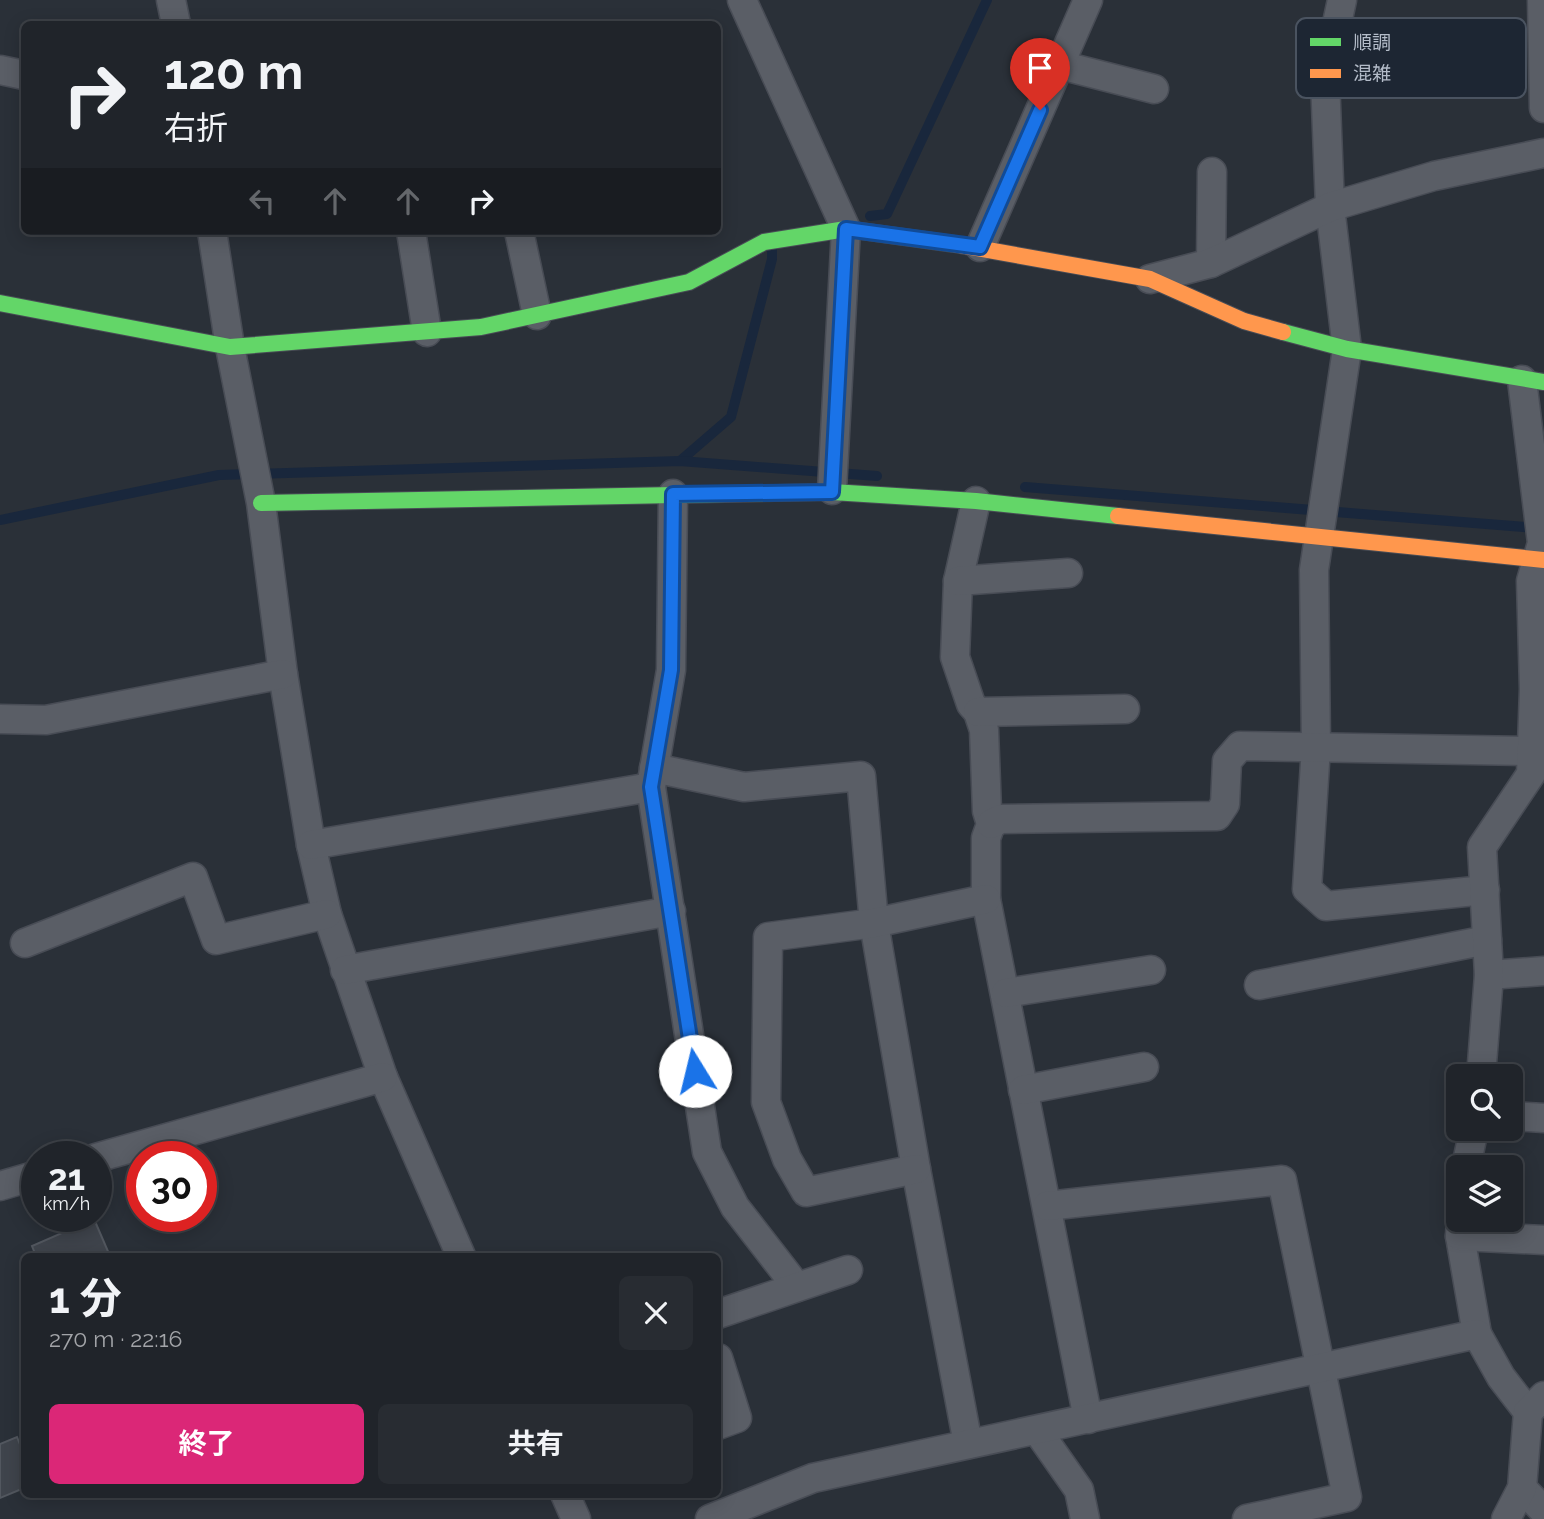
<!DOCTYPE html>
<html lang="ja">
<head>
<meta charset="utf-8">
<style>
  body { margin:0; font-family:Raleway,"Noto Sans JP",sans-serif; background:#282c32; color:#f1f3f6; height:100vh; display:flex; flex-direction:column; font-size:26px; white-space:nowrap }
  * { box-sizing:border-box; margin:0 }
  p { font-size:23px; color:#a2a4a8 }
  .icon { flex:none; width:38px; height:38px; fill:none; stroke:currentColor; stroke-width:2; stroke-linecap:round; stroke-linejoin:round }
  .map { position:relative; flex:1; overflow:hidden }
  .panel { position:absolute; left:21px; top:1253px; width:700px; height:245px; display:flex; flex-direction:column; background:#20242a; border-radius:10px; box-shadow:0 4px 18px #0003,0 0 0 2px #3d4147 }
  .panel>* { flex:none }
  .guide { position:absolute; left:21px; top:21px; width:700px; height:214px; border-radius:10px; box-shadow:0 4px 18px #0003,0 0 0 2px #3d4147; background:#20242a; color:#f1f3f6; overflow:hidden }
  .fabs { position:absolute; left:1446px; top:1064px; display:grid; gap:14px }
  .fabs a { display:grid; place-items:center; width:77px; height:77px; border-radius:10px; background:#20242a; box-shadow:0 4px 18px #0003,0 0 0 2px #3d4147; font-size:35px }
  .speed { position:absolute; left:21px; top:1141px; display:flex; gap:14px; font-size:35px; font-weight:700; text-align:center }
  .speed>* { display:grid; place-content:center; width:91px; height:91px; border-radius:50%; background:#20242a; box-shadow:0 4px 18px #0003,0 0 0 2px #3d4147; line-height:1 }
  .speed small { font-size:18px; font-weight:400 }
  .speed .limit { border:10px solid #d22; background:#fff; color:#111 }
  .pin { position:absolute; display:grid; place-items:center; width:60px; height:60px; color:#fff; margin:-72px -30px; border-radius:50% 50% 50% 0; rotate:-45deg; box-shadow:0 0 7px #0007 }
  .pin .icon { rotate:45deg }
  .me { position:absolute; width:77px; margin:-38px; rotate:351deg; stroke-linejoin:round; filter:drop-shadow(0 0 5px #0008) }
  .turn { display:flex; align-items:center; gap:24px; height:147px; padding:0 28px; font-size:32px }
  .turn .icon { width:91px; height:91px; stroke-width:2.5 }
  .turn b { display:block; font-size:49px; line-height:60px }
  .lanes { display:flex; align-items:center; height:66px; padding:0 28px; background:#0003; justify-content:center; gap:35px; direction:ltr }
  .lanes .off { opacity:.35 }
  .round { display:grid; place-items:center; flex:none; width:74px; height:74px; border-radius:10px; background:#282c32 }
  .headline { display:flex; align-items:center; justify-content:space-between; height:119px; padding:0 28px }
  h1 { font-size:42px; font-weight:700; line-height:52px }
  .primary-button { display:flex; gap:14px; margin-top:auto; padding:14px 28px }
  .primary-button a { flex:1; height:80px; border-radius:10px; background:#db2777; color:#fff; font-size:28px; font-weight:700; line-height:80px; text-align:center }
  .primary-button a+a { background:#282c32; color:#f1f3f6 }
  .map>svg:first-child { display:block }
  .lines { fill:none; stroke-linecap:round; stroke-linejoin:round }
  .stream { stroke:#19273c; stroke-width:10 }
  .building { fill:#3f444c; stroke:#52575f; stroke-width:2 }
  .street-casing { stroke:#484c55; stroke-width:31 }
  .fast-casing { stroke:#484c55; stroke-width:18 }
  .slow-casing { stroke:#484c55; stroke-width:18 }
  .street { stroke:#5a5e66; stroke-width:28 }
  .fast { stroke:#63d668; stroke-width:16 }
  .slow { stroke:#ff974d; stroke-width:16 }
  .route-casing { stroke:#114b97; stroke-width:18 }
  .route { stroke:#1a73e8; stroke-width:12 }
  .key { fill:#1d2633; stroke:#4a5360; stroke-width:2 }
  .key-label { font-size:19px; fill:#b4bcc9 }
</style>
</head>
<body>
<div class="map">
<svg width="1544" height="1519" viewBox="0 0 1544 1519">
  <rect width="100%" height="100%" fill="#2a3038"/>
  <g class="lines">
    <!-- stream -->
    <g class="stream">
      <polyline points="870,216 887,214 987,0"/>
      <polyline points="680,461 731,417 772,259 772,248"/>
      <polyline points="1025,487 1537,528"/>
      <polyline points="0,520 219,475 680,461 877,476"/>
    </g>
  </g>
  <!-- building -->
  <g class="building">
    <polygon points="94,1219 110,1256 36,1256 32,1246"/>
    <polygon points="17,1437 21,1447 24,1445 24,1488 0,1498 0,1444"/>
  </g>
  <g class="lines">
    <defs>
      <g id="street">
        <polyline points="171,0 176,24"/>
        <polyline points="742,0 846,229 832,490"/>
        <polyline points="1342,0 1325,79 1330,207 1347,349 1314,570 1316,747 1307,889 1326,906 1485,890"/>
        <polyline points="1542,0 1544,108"/>
        <polyline points="1060,65 1154,89"/>
        <polyline points="0,70 24,75"/>
        <polyline points="212,231 230,347 261,503 283,674 311,845 327,914 383,1077 461,1256"/>
        <polyline points="411,231 427,332"/>
        <polyline points="519,231 537,315"/>
        <polyline points="980,247 1088,0"/>
        <polyline points="1211,263 1212,172"/>
        <polyline points="1150,279 1211,263 1330,207 1434,176 1544,153"/>
        <polyline points="673,494 671,670 651,787 707,1152 735,1207 797,1287"/>
        <polyline points="976,501 958,581 955,657 971,704 978,712 984,730 987,811 991,824 986,838 986,899 1088,1419"/>
        <polyline points="958,581 1068,573"/>
        <polyline points="978,712 1125,709"/>
        <polyline points="0,719 46,720 283,674"/>
        <polyline points="654,768 744,787 861,776 874,923 916,1169 968,1444"/>
        <polyline points="991,824 1001,819 1217,816 1225,804 1227,761 1240,746 1532,751"/>
        <polyline points="311,845 651,787"/>
        <polyline points="25,943 193,877 216,940 327,914"/>
        <polyline points="345,970 671,911"/>
        <polyline points="1489,975 1544,971"/>
        <polyline points="1259,985 1487,940"/>
        <polyline points="1006,993 1151,970"/>
        <polyline points="1481,1076 1489,975 1482,847 1531,774 1534,689 1531,581 1542,543 1522,380"/>
        <polyline points="1023,1090 1144,1067"/>
        <polyline points="1510,1116 1544,1118"/>
        <polyline points="96,1158 383,1077"/>
        <polyline points="1466,1167 1474,1129"/>
        <polyline points="916,1169 806,1192 787,1159 766,1102 768,937 874,923 986,899"/>
        <polyline points="0,1186 37,1175"/>
        <polyline points="1047,1206 1282,1180 1347,1497 1247,1519"/>
        <polyline points="1461,1220 1460,1236 1477,1334"/>
        <polyline points="1460,1236 1544,1240"/>
        <polyline points="718,1314 848,1270"/>
        <polyline points="718,1358 737,1418 718,1425"/>
        <polyline points="1037,1430 1079,1490 1085,1519"/>
        <polyline points="1522,1488 1544,1511"/>
        <polyline points="565,1494 576,1519"/>
        <polyline points="710,1519 813,1478 1477,1334 1501,1377 1528,1412"/>
        <polyline points="1506,1519 1522,1488 1528,1412 1544,1396"/>
      </g>
      <g id="fast">
        <polyline points="0,303 230,347 481,327 689,282 764,242 846,229 954,244"/>
        <polyline points="1283,332 1347,349 1544,382"/>
        <polyline points="261,503 832,492 976,501 1118,516"/>
      </g>
      <g id="slow">
        <polyline points="954,244 1150,279 1244,321 1283,332"/>
        <polyline points="1118,516 1544,560"/>
      </g>
    </defs>
    <!-- street casing -->
    <use href="#street" class="street-casing"/>
    <!-- fast casing -->
    <use href="#fast" class="fast-casing"/>
    <!-- slow casing -->
    <use href="#slow" class="slow-casing"/>
    <!-- street -->
    <use href="#street" class="street"/>
    <!-- fast -->
    <use href="#fast" class="fast"/>
    <!-- slow -->
    <use href="#slow" class="slow"/>
  </g>
  <g class="lines">
    <defs>
      <polyline id="route" points="695,1071 651,787 671,670 673,494 832,492 846,229 980,247 1040,110"/>
    </defs>
    <!-- route casing -->
    <use href="#route" class="route-casing"/>
    <!-- route -->
    <use href="#route" class="route"/>
  </g>
  <!-- legend -->
  <rect x="1296" y="18" width="230" height="80" rx="10" class="key"/>
  <rect x="1310" y="38" width="31" height="8" fill="#63d668"/>
  <rect x="1310" y="69" width="31" height="9" fill="#ff974d"/>
  <g class="key-label">
    <text x="1353" y="49">順調</text>
    <text x="1353" y="80">混雑</text>
  </g>
</svg>
<div class="fabs">
<a><svg class="icon" aria-label="search" viewBox="0 0 24 24"><circle cx="10" cy="10" r="6"/><path d="M15 15l6 6"/></svg></a>
<a><svg class="icon" aria-label="layers" viewBox="0 0 24 24"><path d="M12 4l9 5-9 5-9-5zM3 14l9 5 9-5"/></svg></a>
</div>
<div class="speed"><div>21<small>km/h</small></div><div class="limit">30</div></div>
<div class="pin" style="left:1040px;top:110px;background:#d93025"><svg class="icon" aria-label="arrive" viewBox="0 0 24 24"><path d="M6 21V4h12l-3 4 3 4H6"/></svg></div>
<svg class="me" style="left:695px;top:1071px" viewBox="-20 -20 40 40"><circle r="19" fill="#fff"/><path d="M0-13L10 11 0 6-10 11z" fill="#1a73e8"/></svg>
<div class="guide">
<div class="turn"><svg class="icon" aria-label="right" viewBox="0 0 24 24"><path d="M7 20v-9h11M14 6l5 5-5 5"/></svg><div><b>120 m</b>右折</div></div>
<div class="lanes"><svg class="icon off" aria-label="left" viewBox="0 0 24 24"><path d="M17 20v-9H6M10 6l-5 5 5 5"/></svg><svg class="icon off" aria-label="ahead" viewBox="0 0 24 24"><path d="M12 20V5M6 11l6-6 6 6"/></svg><svg class="icon off" aria-label="ahead" viewBox="0 0 24 24"><path d="M12 20V5M6 11l6-6 6 6"/></svg><svg class="icon" aria-label="right" viewBox="0 0 24 24"><path d="M7 20v-9h11M14 6l5 5-5 5"/></svg></div>
</div>
<section class="panel">
<div class="headline"><div><h1>1 分</h1><p>270 m · 22:16</p></div><a class="round"><svg class="icon" aria-label="close" viewBox="0 0 24 24"><path d="M6 6l12 12M18 6L6 18"/></svg></a></div>
<div class="primary-button"><a>終了</a><a>共有</a></div>
</section>
</div>
</body>
</html>
